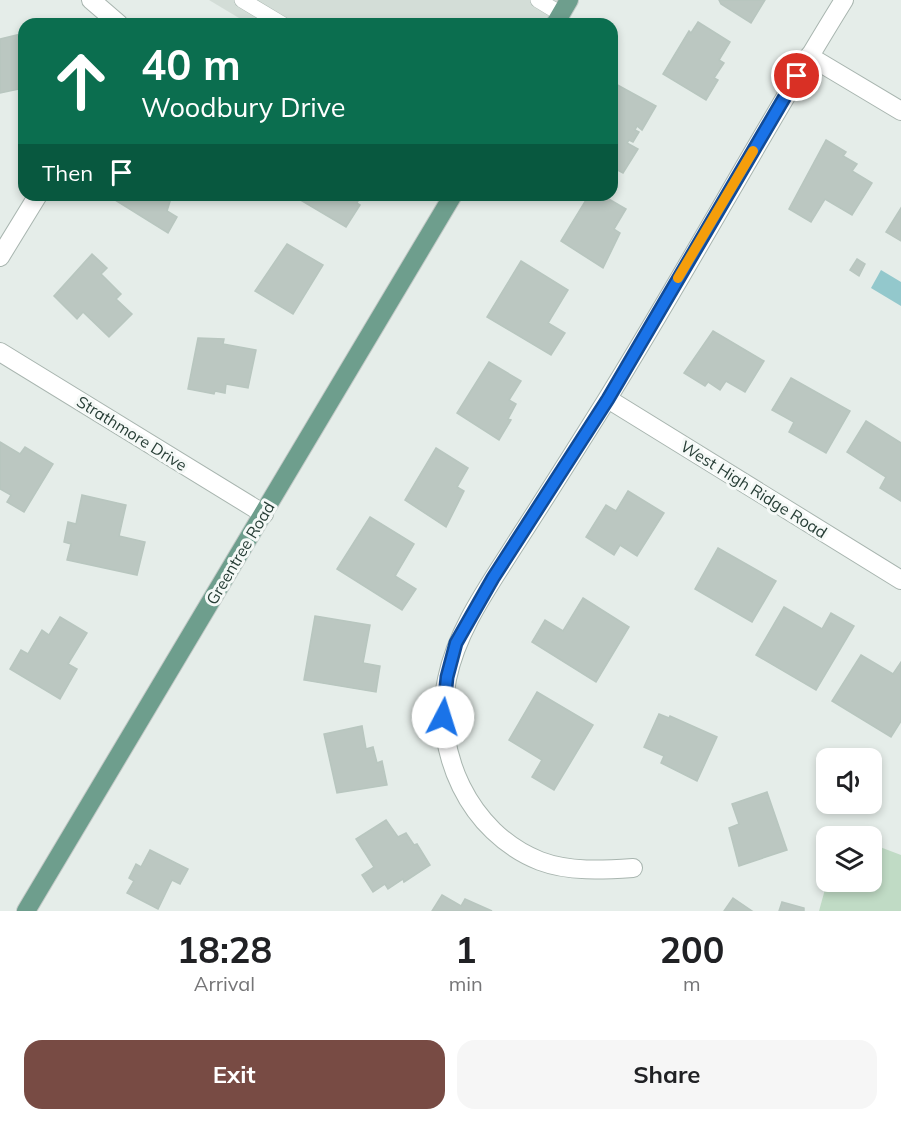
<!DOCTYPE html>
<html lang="en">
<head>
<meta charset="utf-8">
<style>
  body { margin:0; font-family:Mulish,sans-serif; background:#f6f6f6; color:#202124; height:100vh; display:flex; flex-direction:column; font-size:22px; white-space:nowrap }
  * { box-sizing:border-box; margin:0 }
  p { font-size:20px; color:#757577 }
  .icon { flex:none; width:33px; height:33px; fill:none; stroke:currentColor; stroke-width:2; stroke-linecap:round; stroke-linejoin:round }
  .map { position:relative; height:911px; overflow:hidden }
  .details { display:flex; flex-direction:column; background:#fff; flex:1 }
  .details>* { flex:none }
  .guide { position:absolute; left:18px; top:18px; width:600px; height:183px; border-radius:18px; box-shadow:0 3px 9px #0003; background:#0b6e4f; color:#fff; overflow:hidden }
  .fabs { position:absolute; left:816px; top:748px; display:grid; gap:12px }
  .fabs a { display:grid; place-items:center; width:66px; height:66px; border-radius:12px; background:#fff; box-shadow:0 3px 9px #0003; font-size:30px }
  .pin { position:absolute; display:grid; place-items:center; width:51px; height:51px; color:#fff; margin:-26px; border:3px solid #fff; border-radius:50%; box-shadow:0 2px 6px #0007 }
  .me { position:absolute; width:66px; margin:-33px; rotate:5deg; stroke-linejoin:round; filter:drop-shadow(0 0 4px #0008) }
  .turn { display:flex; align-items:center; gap:21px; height:126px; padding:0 24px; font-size:27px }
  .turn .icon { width:78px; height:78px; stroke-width:2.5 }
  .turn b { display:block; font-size:42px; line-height:51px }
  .then { display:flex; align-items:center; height:57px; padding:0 24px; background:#0003; gap:12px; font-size:22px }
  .eta { display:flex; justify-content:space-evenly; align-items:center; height:102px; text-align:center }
  .eta b { font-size:36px; font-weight:700; line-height:42px }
  .cta { display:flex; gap:12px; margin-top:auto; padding:12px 24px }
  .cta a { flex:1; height:69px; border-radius:18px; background:#784b44; color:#fff; font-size:24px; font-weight:700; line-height:69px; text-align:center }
  .cta a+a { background:#f6f6f6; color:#202124 }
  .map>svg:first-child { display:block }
  .built { fill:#d3ddd7 }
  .green { fill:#c0dbc5 }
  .water { fill:#93c8cc }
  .building { fill:#bbc7c1; stroke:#b8c6bf; stroke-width:1.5 }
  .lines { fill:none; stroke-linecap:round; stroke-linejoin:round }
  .service-casing { stroke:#a8b5af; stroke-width:16 }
  .minor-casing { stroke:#a8b5af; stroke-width:20 }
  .primary-casing { stroke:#c2c9c6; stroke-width:20 }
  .service { stroke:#fff; stroke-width:15 }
  .minor { stroke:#fff; stroke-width:18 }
  .primary { stroke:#6e9e8d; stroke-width:18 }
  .route-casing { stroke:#114b97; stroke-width:15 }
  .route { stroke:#1a73e8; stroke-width:10 }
  .slow { stroke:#f59e0b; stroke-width:10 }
  .labels { text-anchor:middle; stroke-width:6; stroke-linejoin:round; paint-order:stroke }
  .street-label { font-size:16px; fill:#263d35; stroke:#f5f9f7 }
</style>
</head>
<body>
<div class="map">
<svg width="901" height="911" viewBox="0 0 901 911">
  <rect width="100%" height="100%" fill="#e5ede9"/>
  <!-- built -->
  <polygon class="built" points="209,0 569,0 555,24 249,24"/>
  <!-- green -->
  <polygon class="green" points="872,844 901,855 901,911 819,911 827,882 872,882"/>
  <!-- water -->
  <polygon class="water" points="881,270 901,282 901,306 871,288"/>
  <!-- building -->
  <g class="building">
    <polygon points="719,0 765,0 751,23 721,4"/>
    <polygon points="698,22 730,42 719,60 724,63 714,78 718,80 706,100 663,74 689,31 691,33"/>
    <polygon points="21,34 24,46 24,88 0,93 0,39"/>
    <polygon points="612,82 656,106 642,130 637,126 635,130 639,132 633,142 629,140 627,143 638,149 623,173 612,167"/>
    <polygon points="826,140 846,152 843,156 857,164 852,171 872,183 852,215 825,199 811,222 789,209"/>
    <polygon points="115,195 172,195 167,211 177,217 168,233 112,198"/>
    <polygon points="292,195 361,195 357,203 360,205 346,227"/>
    <polygon points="589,195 602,195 626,209 614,229 620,233 603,268 561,241"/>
    <polygon points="901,208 901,241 886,232"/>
    <polygon points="287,244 323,265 293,314 255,291"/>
    <polygon points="92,254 107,268 101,274 121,294 116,299 132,314 109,337 83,312 77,319 54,296"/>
    <polygon points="857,259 865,264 859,276 850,270"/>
    <polygon points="521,261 568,290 548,323 565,333 551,355 487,317"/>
    <polygon points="713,331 764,361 745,392 726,381 720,390 708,382 705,386 684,373"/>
    <polygon points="198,338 224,339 223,344 256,350 248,388 226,384 225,393 215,391 214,394 188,389"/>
    <polygon points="489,362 521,381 509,400 516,404 508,419 511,420 499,440 457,413"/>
    <polygon points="791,378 850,411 826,453 789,432 794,422 772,410"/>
    <polygon points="866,421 901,443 901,501 880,488 886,477 847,452"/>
    <polygon points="0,442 20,454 25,447 53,464 24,512 7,502 11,495 0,489"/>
    <polygon points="436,448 468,468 457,487 464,491 446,527 405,500"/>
    <polygon points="628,491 664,513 637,556 620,545 614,555 586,537 606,505 616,511"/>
    <polygon points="82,495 126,505 119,536 145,542 137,575 67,560 71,544 64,542 68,522 76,524"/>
    <polygon points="370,517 414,544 395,576 416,589 402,610 337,569"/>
    <polygon points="718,548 776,581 752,622 695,589"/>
    <polygon points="583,598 629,627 596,682 532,642 545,620 563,631"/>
    <polygon points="784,607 822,629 831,613 854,626 816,690 756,655"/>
    <polygon points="315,616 370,625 363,663 380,666 376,692 304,680"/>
    <polygon points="60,617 87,633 68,664 77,669 60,699 10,669 21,650 28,654 42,630 49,635"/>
    <polygon points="861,655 893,674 901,662 901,721 891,737 832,701"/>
    <polygon points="537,692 593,725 554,790 532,777 542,760 509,740"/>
    <polygon points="659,714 669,718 670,716 717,737 697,781 661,763 664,756 644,747"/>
    <polygon points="362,726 366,749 373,747 377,763 382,761 387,785 337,793 324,734"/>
    <polygon points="767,792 787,850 739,866 729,828 739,824 732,804"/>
    <polygon points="386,820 398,837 406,833 414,845 417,844 430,865 404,882 403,879 388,889 385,884 373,892 362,875 374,867 356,839"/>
    <polygon points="150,850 188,869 180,884 172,880 158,909 127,893 134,881 129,878 136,864 141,867"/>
    <polygon points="442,895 461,906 465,899 492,911 432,911"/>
    <polygon points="733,898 752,911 724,911"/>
    <polygon points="782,902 804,908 804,911 779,911"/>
  </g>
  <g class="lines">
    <defs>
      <g id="service">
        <polyline points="242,0 282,24"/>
        <polyline points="538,0 561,14"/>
      </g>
      <g id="minor">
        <polyline points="91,0 119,24"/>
        <polyline points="809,56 901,111"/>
        <polyline points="0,257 38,195"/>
        <polyline points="0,352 264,514"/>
        <polyline points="608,399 901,580"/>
        <path d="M633 868C603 870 569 872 540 861 469 833 432 751 447 679 457 630 488 587 514 546 545 498 576 449 606 401 688 269 762 132 844 0"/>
      </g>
      <g id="primary">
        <polyline points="555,24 569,0"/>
        <polyline points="26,911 453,195"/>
      </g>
    </defs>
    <!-- service casing -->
    <use href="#service" class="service-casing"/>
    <!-- minor casing -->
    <use href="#minor" class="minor-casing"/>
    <!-- primary casing -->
    <use href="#primary" class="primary-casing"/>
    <!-- service -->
    <use href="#service" class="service"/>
    <!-- minor -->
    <use href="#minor" class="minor"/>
    <!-- primary -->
    <use href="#primary" class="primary"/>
  </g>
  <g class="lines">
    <defs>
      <polyline id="route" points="443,717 447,677 456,643 493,578 608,399 797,76"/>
    </defs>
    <!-- route casing -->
    <use href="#route" class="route-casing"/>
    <!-- route -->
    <use href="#route" class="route"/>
    <!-- slow -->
    <polyline class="slow" points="678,278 753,151"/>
  </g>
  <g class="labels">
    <!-- street labels -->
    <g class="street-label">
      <text transform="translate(132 433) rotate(32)" y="6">Strathmore Drive</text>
      <text transform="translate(754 489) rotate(32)" y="6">West High Ridge Road</text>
      <text transform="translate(240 553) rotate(-59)" y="6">Greentree Road</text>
    </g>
  </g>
</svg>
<div class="fabs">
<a><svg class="icon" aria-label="sound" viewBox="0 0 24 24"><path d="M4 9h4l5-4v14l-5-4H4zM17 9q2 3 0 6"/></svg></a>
<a><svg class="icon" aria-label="layers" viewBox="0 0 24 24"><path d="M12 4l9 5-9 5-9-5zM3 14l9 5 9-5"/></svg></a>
</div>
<div class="pin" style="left:797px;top:76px;background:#d93025"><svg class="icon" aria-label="arrive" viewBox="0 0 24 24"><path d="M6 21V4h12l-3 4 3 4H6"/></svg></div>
<svg class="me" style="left:443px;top:717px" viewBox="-20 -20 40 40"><circle r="19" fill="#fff"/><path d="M0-13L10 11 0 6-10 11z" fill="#1a73e8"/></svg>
<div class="guide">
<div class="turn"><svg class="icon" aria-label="ahead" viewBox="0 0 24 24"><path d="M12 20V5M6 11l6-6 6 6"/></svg><div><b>40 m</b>Woodbury Drive</div></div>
<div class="then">Then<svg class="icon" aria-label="arrive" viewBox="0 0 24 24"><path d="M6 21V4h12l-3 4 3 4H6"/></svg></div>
</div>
</div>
<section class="details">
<div class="eta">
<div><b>18:28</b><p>Arrival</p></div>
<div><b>1</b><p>min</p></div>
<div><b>200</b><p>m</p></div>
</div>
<div class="cta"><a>Exit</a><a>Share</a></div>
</section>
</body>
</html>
